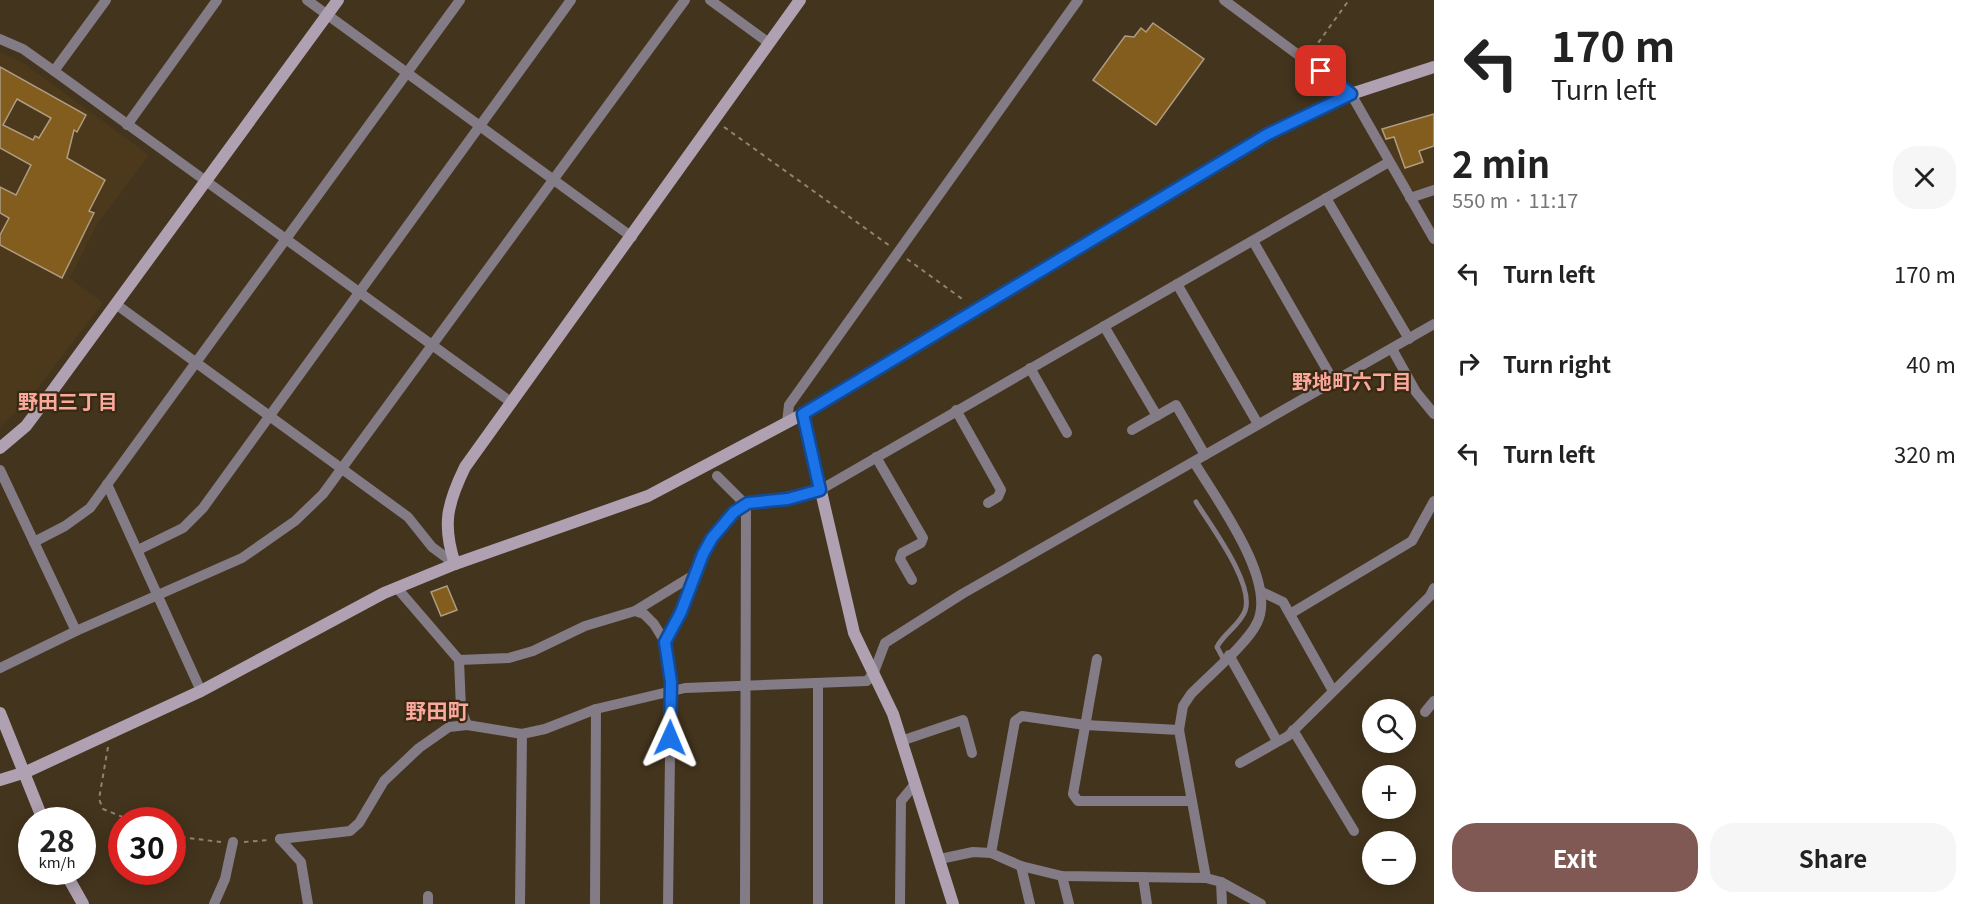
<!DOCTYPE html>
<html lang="en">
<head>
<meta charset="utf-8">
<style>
  body { margin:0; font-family:Georgia,"Noto Sans JP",serif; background:#f6f6f6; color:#222; height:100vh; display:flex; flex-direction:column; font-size:22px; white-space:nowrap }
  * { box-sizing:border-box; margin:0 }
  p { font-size:20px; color:#767676 }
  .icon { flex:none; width:33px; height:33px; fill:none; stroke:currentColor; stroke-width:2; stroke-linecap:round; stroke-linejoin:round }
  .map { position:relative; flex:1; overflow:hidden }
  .drawer { display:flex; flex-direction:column; background:#fff; width:540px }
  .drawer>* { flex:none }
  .banner { background:#fff; color:#222; overflow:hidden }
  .buttons { position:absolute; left:1362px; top:699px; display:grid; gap:12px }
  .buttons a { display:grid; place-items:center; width:54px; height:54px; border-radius:50%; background:#fff; box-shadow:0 3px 15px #0003; font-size:30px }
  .speed { position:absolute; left:18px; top:807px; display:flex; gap:12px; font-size:30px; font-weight:700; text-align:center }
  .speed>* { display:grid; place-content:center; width:78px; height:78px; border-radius:50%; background:#fff; box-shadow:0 3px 15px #0003; line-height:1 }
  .speed small { font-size:15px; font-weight:400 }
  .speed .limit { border:9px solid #d22; background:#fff; color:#111 }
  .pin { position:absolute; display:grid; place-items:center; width:51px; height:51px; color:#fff; margin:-26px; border-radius:12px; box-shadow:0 3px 9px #0006 }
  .me { position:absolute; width:66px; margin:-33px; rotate:1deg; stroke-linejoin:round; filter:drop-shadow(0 0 4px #0008) }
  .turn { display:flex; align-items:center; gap:21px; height:126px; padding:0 18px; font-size:27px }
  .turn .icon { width:78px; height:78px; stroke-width:2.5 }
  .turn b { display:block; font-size:42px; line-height:51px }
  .round { display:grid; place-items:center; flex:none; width:63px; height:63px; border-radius:24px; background:#f6f6f6 }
  .headline { display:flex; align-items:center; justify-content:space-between; height:102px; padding:0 18px }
  h1 { font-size:36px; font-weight:700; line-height:45px }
  .action { display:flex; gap:12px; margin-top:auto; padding:12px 18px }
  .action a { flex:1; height:69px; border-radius:24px; background:#815954; color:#fff; font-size:24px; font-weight:700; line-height:69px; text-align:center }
  .action a+a { background:#f6f6f6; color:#222 }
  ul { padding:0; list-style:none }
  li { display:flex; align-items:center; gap:18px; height:90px; padding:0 18px }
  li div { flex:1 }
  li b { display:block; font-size:22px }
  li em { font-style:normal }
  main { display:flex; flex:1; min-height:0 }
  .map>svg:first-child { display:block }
  .built { fill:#4c381b }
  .building { fill:#835d1e; stroke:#af9c83; stroke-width:1.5; fill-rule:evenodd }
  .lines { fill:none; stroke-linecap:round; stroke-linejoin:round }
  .path { stroke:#908471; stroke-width:2; stroke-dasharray:4.5 4.5; stroke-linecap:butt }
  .lane { stroke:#837b85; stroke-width:5 }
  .street { stroke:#837b85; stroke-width:10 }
  .secondary { stroke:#afa1b1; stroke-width:12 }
  .route-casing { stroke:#114b97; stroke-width:15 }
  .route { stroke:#1a73e8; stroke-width:10 }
  .labels { text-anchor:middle; stroke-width:4.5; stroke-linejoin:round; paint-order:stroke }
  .neighbourhood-label { font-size:20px; font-weight:bold; fill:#fba89d; stroke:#382913 }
  .quarter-label { font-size:21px; font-weight:bold; fill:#fba89d; stroke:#382913 }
</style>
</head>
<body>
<main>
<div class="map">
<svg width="1434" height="904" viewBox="0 0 1434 904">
  <rect width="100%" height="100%" fill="#43341d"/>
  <!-- built -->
  <g class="built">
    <polygon points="0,52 25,64 149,155 96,226 70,278 103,303 26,403 0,427"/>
    <polygon points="1434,112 1434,185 1415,191 1410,189 1379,130"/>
  </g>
  <!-- building -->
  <g class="building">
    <polygon points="1153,23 1204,59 1156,125 1093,80 1125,36 1134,37 1141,28 1146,32"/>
    <path d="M0 67 86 115 77 132 74 130 67 158 105 180 89 211 94 213 62 278 0 245V235L9 218 0 213V187L16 195 31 165 0 148ZM17 99 51 118 39 138 35 136 33 140 3 125Z"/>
    <polygon points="1434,114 1434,146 1419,151 1423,162 1405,168 1394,137 1386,139 1382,129"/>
    <polygon points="447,586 457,610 441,616 431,592"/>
  </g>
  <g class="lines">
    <!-- path -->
    <g class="path">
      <polyline points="1313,50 1349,0"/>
      <polyline points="724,127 890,246"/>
      <polyline points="907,259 965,301"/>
      <polyline points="108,747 99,799 103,809 130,820"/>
      <polyline points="172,836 221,842"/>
      <polyline points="244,842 268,840"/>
    </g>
    <!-- lane -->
    <path class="lane" d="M1196 502C1210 525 1255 584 1245 611 1239 626 1224 633 1217 647L1224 660"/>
    <!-- street -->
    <g class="street">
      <polyline points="307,0 632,237"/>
      <polyline points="710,0 769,43"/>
      <polyline points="1224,0 1351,94 1434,239"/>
      <polyline points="0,39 23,49 54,71 512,403"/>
      <polyline points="54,71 106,0"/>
      <polyline points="127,125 217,0"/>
      <polyline points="1326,198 1409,339"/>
      <polyline points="1410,198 1434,190"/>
      <polyline points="1253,241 1334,382"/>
      <polyline points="1177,284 1258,424"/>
      <polyline points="117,305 408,517 432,547 455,564"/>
      <polyline points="1104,326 1157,416"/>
      <polyline points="1392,349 1416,392 1434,414"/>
      <polyline points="1030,368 1067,433"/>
      <polyline points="956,410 1001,490 998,497 988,503"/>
      <polyline points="787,422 789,405 1078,0"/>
      <polyline points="1132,430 1176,405 1205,455"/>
      <polyline points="876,457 923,538 921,543 902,553 900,559 912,580"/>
      <polyline points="0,470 76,631"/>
      <polyline points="717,476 746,505 820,490 1389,162"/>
      <polyline points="107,484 201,691"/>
      <polyline points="34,542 65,526 90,508 460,0"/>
      <polyline points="138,550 183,528 203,508 571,0"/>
      <polyline points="397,588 459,660 509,658 533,651 585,626 635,611 644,614 654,624 665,642 671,682 668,904"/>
      <polyline points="1262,592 1283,602 1333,691"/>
      <polyline points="635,611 697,573"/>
      <polyline points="1290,614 1412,541 1434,501"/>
      <path d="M665 642C675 624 684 607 692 588 704 556 714 523 746 505L745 904"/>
      <polyline points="1229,655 1277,741"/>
      <polyline points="1097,659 1073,794 1078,801 1191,801"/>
      <polyline points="459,660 461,709 467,725"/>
      <polyline points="0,668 76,631 242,558 295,521 323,494 685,0"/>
      <polyline points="818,683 818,904"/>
      <polyline points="1425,712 1434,701"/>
      <path d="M1179 730 1183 706 1191 694C1208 676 1247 644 1257 623 1278 581 1216 499 1194 462"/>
      <polyline points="1293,730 1354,831"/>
      <polyline points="901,741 963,720 972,753"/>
      <polyline points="1240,763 1288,736 1430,596 1434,588"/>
      <polyline points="280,839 350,831 359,823 384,781 419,748 449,727 467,725 522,734 545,729 596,709 685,688 867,681 874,672 885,643 962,594 1434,324"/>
      <polyline points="280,839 301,862 308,904"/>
      <polyline points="991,853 1015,721 1022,716 1085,725 1179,730 1206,878"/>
      <polyline points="940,859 973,852 991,853 1021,866 1062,876 1206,878 1221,882 1261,904"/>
      <polyline points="1021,866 1030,904"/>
      <polyline points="1062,876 1069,904"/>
      <polyline points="1143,877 1147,904"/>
      <polyline points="1221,882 1222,904"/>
      <polyline points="214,904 225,879 233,842"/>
      <polyline points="428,904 428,896"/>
      <polyline points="520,904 522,734"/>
      <polyline points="595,904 596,709"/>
      <polyline points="900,904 901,801 915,784"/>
    </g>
    <!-- secondary -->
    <g class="secondary">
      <polyline points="803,414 854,633 893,714 953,904"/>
      <polyline points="0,448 26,426 53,390 338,0"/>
      <path d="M455 564C442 525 447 504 465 467L800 0"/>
      <polyline points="0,713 43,820"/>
      <polyline points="0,780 26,772 201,691 384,593 455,564 648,496 803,414 1268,134 1351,94 1434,67"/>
      <polyline points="65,872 83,904"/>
    </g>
  </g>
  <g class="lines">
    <defs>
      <polyline id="route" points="670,738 671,682 665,642 681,612 703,554 712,538 734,512 748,503 788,499 820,490 803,414 1268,134 1351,94 1321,71"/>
    </defs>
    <!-- route casing -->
    <use href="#route" class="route-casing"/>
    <!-- route -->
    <use href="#route" class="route"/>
  </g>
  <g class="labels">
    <!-- neighbourhood labels -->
    <g class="neighbourhood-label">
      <text x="1352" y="389">野地町六丁目</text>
      <text x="68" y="409">野田三丁目</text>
    </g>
    <!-- quarter labels -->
    <g class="quarter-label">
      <text x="437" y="719">野田町</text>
    </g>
  </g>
</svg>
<div class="buttons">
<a><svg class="icon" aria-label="search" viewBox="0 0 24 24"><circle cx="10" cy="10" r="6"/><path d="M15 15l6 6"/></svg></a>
<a>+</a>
<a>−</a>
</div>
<div class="speed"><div>28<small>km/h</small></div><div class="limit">30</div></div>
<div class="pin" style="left:1321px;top:71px;background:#d93025"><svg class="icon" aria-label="arrive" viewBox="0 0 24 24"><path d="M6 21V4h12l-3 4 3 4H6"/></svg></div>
<svg class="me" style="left:670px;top:738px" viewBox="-20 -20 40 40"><path d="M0-17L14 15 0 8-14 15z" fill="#1a73e8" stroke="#fff" stroke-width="4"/></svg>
</div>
<section class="drawer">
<div class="banner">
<div class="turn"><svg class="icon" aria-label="left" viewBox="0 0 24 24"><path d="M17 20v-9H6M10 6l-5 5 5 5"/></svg><div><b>170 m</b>Turn left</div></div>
</div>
<div class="headline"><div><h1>2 min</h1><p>550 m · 11:17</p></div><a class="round"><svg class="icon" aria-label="close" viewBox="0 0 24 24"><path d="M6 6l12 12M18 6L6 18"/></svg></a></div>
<ul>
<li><svg class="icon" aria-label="left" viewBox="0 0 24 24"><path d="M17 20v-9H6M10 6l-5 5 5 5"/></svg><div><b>Turn left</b></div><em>170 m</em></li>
<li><svg class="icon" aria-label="right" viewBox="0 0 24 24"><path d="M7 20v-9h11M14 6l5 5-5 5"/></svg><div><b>Turn right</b></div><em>40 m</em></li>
<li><svg class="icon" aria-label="left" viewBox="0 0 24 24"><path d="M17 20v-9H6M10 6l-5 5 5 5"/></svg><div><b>Turn left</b></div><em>320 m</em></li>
</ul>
<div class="action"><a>Exit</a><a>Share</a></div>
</section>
</main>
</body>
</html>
